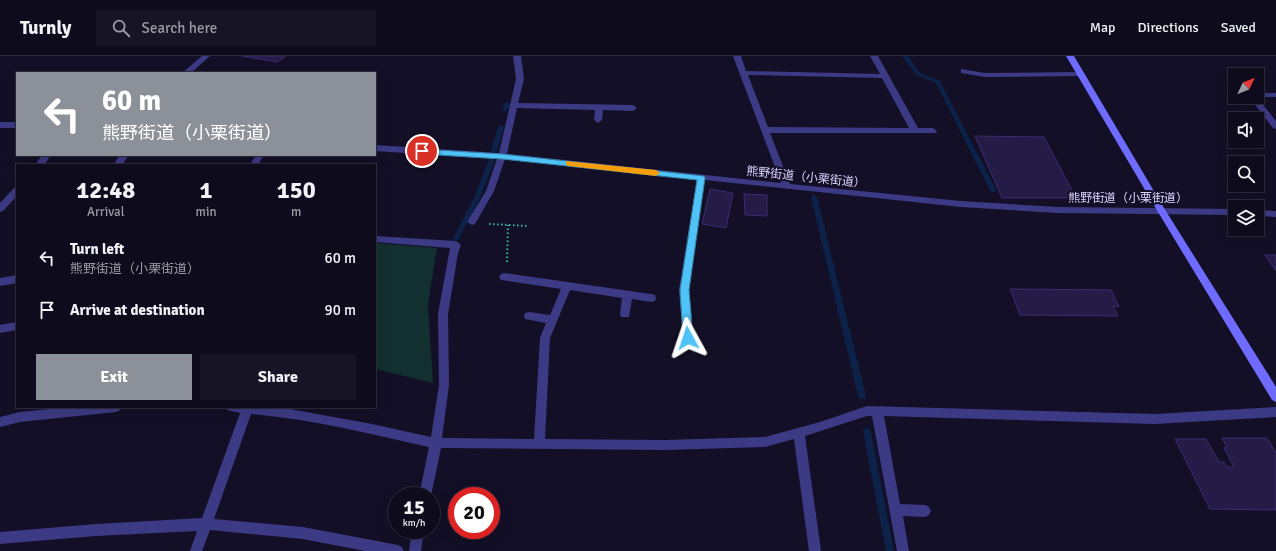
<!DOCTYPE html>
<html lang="en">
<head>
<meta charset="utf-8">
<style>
  body { margin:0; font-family:Signika,"Noto Sans JP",sans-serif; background:#171425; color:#f1f3f6; height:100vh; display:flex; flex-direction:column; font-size:15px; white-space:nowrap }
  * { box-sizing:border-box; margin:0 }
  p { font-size:13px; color:#9b9ba3 }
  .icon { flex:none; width:22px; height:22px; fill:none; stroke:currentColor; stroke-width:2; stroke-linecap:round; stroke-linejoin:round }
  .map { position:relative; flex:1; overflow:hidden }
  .details { position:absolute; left:16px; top:108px; width:360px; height:244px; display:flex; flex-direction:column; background:#0e0b1c; border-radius:0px; box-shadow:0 4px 16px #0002,0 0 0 1px #2e2b3b }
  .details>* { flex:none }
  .banner { position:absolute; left:16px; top:16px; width:360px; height:84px; border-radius:0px; box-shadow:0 4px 16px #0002,0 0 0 1px #2e2b3b; background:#8c9099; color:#fff; overflow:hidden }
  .needle { width:26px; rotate:47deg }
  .controls { position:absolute; left:1228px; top:12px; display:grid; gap:8px }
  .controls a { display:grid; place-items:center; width:36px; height:36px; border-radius:0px; background:#0e0b1c; box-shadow:0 4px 16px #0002,0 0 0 1px #2e2b3b; font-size:20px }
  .speed { position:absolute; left:388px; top:431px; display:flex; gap:8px; font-size:20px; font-weight:700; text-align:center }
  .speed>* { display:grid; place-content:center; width:52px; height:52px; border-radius:50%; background:#0e0b1c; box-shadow:0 4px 16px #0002,0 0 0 1px #2e2b3b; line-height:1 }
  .speed small { font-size:10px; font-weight:400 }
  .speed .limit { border:6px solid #d22; background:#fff; color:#111 }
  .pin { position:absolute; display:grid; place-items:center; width:34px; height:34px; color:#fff; margin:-17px; border:2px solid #fff; border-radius:50%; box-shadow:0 1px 4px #0007 }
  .me { position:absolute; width:44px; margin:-22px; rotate:355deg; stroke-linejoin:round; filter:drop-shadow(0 0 3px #0008) }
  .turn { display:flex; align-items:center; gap:14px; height:84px; padding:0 20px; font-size:18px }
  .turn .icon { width:52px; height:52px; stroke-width:2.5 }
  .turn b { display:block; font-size:28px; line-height:34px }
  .eta { display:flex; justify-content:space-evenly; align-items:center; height:68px; text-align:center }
  .eta b { font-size:24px; font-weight:700; line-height:28px }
  .button { display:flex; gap:8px; margin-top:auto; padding:8px 20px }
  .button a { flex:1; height:46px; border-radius:0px; background:#8c9099; color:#fff; font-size:16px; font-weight:700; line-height:46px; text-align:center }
  .button a+a { background:#171425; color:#f1f3f6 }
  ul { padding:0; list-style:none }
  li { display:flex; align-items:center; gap:12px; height:52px; padding:0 20px }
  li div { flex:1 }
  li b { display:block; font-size:15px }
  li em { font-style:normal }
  header { display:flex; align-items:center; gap:24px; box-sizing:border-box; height:56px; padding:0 20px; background:#0e0b1c; border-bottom:1px solid #2e2b3b }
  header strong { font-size:19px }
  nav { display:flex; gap:22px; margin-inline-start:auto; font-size:14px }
  .search { width:280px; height:36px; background:#171425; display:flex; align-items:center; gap:10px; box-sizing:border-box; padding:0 14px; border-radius:0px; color:#9b9ba3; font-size:15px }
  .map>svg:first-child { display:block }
  .green { fill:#12302f }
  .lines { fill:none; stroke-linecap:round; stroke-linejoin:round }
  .stream { fill:#0c2248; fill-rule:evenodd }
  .building { fill:#241b47; stroke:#3b2d73 }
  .path { stroke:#2fb8b0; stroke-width:2; stroke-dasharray:1.5 2.5; stroke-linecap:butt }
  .lane { fill:#3d3a85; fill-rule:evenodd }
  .street { fill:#3d3a85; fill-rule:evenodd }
  .secondary { fill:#6f6bff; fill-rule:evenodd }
  .route { fill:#4fc3f7; stroke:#337fa1 }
  .slow { fill:#f59e0b }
  .labels { text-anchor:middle; stroke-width:4; stroke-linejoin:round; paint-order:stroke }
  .street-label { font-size:12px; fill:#d9d4ff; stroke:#130f26 }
</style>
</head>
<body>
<header>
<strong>Turnly</strong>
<div class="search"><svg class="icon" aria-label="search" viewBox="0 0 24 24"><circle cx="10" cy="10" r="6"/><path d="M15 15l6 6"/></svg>Search here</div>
<nav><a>Map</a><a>Directions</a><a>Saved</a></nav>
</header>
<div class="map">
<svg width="1276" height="495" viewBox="0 0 1276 495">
  <rect width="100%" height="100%" fill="#130f26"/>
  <!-- green -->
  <polygon class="green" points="375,187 437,192 428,248 433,327 375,313"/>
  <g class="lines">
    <!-- stream -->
    <g class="stream">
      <polygon points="902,0 908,0 920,17 940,25 996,134 995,136 991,136 990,134 936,27 916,19"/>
      <polygon points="507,46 510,48 507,55 503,55 502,54 504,48"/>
      <polygon points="501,69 504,71 497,95 494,97 492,96 491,95 498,71"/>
      <polygon points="492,102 495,104 479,144 458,184 454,184 453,182 473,144 489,104"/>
      <polygon points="812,139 814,139 817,141 866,340 865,342 862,343 859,342 858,340 811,141"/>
      <polygon points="867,372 870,373 871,376 894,495 886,495 863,376 864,373"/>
    </g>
  </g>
  <!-- building -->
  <g class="building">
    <polygon points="242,0 286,0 277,6"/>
    <polygon points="975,80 1044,81 1076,142 1002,142"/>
    <polygon points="710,133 733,137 726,172 702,168"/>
    <polygon points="744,138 767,139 767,160 745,159"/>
    <polygon points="1265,199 1276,199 1276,215"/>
    <polygon points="1010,233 1111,234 1119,251 1113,250 1118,260 1020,259"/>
    <polygon points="1222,382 1267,382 1276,397 1276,454 1210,453 1175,383 1206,383 1219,406 1224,406 1227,411 1234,411 1224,392 1227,391"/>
  </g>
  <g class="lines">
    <!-- path -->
    <g class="path">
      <polyline points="489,168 528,170"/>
      <polyline points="507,206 508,169"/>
    </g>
    <!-- lane -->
    <polygon class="lane" points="701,119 705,122 689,234 693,282 692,285 688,286 684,285 683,282 679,234 697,122"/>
    <!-- street -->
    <g class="street">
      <polygon points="202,0 210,0 191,17 182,17"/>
      <path d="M513 0H521L524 23 518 47 633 49 637 52 633 55 603 54 602 64 598 67 594 64 595 54 517 52 507 98 781 127 733 0H741L746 15 880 18 870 0H878L918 72H933L937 75 936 77H770L790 128 961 145 1058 151 1235 153V159L1058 157 961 151 505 103 494 135 475 168 472 169 467 166 486 135 497 103 375 95V89L499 97 516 23ZM748 19 882 22 909 72 768 71Z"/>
      <polygon points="961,13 985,17 1081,16 1085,18 1081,20 985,21 961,17"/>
      <polygon points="1257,37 1276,37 1276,41 1257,41 1276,65 1276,73 1273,72 1249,41 1257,41"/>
      <rect x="0" y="66" width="17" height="6"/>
      <polygon points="42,99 51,99 44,109 35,109"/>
      <polygon points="120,99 129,99 122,109 113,109"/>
      <polygon points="256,99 264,99 258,109 250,109"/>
      <polygon points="17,131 17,140 3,155 0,156 0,147 14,132"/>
      <polygon points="1257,154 1276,155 1276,161 1257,160"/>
      <path d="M375 180 456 185 461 189 458 197 448 258 449 329 442 382 534 383 540 282 546 267 525 263 524 260 525 257 529 256 550 259 561 233 501 224 499 221 501 218 504 217 651 238 655 239 656 242 655 245 651 246 632 243 629 261H621L620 258 622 242 570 234 550 282 545 383 665 384 765 381 820 366 867 350 1155 358 1276 351V361L1155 368 884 360 900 448 925 449 929 451 931 455 929 459 925 461 903 460 909 495H897L872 360H867L805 380 821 495H809L794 383 765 391 665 394 441 392 431 440H419L429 391C371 378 311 363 251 358L214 463 303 471 398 489 402 491 404 495H365L303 483 210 474 202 495H190L197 475 96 480 0 488V476L96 468 202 462 240 357 227 354 225 351H279L372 368 431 381 439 329 438 258 450 192 375 186Z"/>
      <polygon points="17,219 17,227 0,230 0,222"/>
      <polygon points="17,266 17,274 0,277 0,269"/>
      <polygon points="68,351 122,351 120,354 116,356 20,366 0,371 0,361 20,356"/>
      <polygon points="412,474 424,474 421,495 409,495"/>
    </g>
    <!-- secondary -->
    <polygon class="secondary" points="1066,0 1074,0 1164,152 1276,331 1276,346 1272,344 1158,156"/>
  </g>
  <!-- route -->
  <polygon class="route" points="420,93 502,98 704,120 705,122 689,234 693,282 692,285 685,285 683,282 680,234 697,124 502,103 422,98 419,95"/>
  <!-- slow -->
  <polygon class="slow" points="566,105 656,114 660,117 656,120 569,110 566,109"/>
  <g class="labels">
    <!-- street labels -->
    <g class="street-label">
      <text transform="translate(806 121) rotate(6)" y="4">熊野街道（小栗街道）</text>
      <text x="1128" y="146">熊野街道（小栗街道）</text>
    </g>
  </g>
</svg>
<div class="controls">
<a><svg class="needle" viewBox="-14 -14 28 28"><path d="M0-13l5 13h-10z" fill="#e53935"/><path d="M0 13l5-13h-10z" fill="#9b9ba3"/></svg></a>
<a><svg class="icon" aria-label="sound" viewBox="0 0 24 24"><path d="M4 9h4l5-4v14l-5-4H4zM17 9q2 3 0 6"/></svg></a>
<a><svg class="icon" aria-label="search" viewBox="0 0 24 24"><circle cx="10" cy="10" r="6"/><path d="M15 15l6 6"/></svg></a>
<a><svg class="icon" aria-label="layers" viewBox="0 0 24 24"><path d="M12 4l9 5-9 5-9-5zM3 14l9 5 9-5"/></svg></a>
</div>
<div class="speed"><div>15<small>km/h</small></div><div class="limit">20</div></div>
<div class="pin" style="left:422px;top:95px;background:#d93025"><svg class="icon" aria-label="arrive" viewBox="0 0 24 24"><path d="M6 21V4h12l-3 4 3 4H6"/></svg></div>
<svg class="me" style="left:688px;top:282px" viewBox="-20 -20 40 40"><path d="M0-17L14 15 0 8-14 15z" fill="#4fc3f7" stroke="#fff" stroke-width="4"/></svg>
<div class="banner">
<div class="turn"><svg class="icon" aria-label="left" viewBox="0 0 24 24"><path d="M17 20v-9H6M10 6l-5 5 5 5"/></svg><div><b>60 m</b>熊野街道（小栗街道）</div></div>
</div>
<section class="details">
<div class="eta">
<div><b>12:48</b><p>Arrival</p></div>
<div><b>1</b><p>min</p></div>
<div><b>150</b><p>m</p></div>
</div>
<ul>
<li><svg class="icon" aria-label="left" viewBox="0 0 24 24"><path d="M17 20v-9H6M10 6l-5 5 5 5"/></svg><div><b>Turn left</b><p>熊野街道（小栗街道）</p></div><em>60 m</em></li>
<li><svg class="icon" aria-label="arrive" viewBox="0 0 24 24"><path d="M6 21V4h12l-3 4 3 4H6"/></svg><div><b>Arrive at destination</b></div><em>90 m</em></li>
</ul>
<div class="button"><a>Exit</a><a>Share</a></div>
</section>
</div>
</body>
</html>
